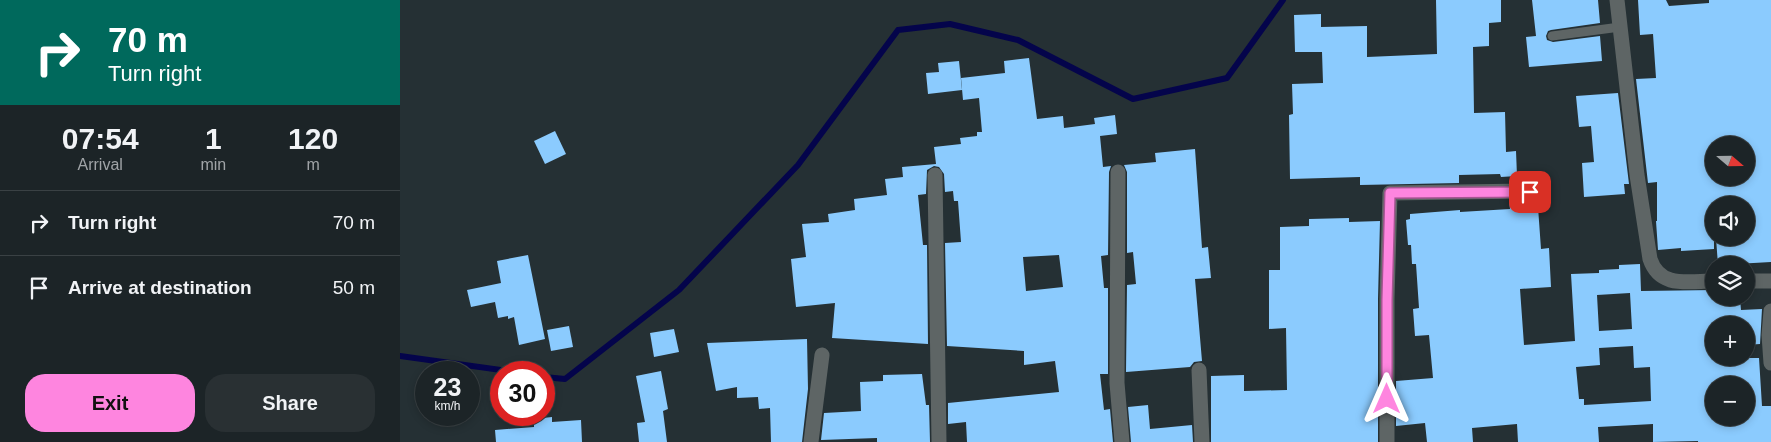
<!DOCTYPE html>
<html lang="en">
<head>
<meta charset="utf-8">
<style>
  body { margin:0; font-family:Arial,sans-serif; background:#293033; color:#f1f3f6; height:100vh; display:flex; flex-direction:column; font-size:19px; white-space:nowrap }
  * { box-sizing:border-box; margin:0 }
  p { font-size:16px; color:#a0a4a7 }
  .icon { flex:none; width:28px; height:28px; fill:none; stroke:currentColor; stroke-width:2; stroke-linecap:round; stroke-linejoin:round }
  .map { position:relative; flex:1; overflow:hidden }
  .drawer { display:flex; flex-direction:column; background:#1c2427; width:400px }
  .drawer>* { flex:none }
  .hud { background:#00695c; color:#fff; overflow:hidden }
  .needle { width:32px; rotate:110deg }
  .controls { position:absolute; left:1305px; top:136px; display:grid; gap:10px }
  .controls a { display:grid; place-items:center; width:50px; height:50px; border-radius:50%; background:#1c2427; box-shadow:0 2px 8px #0003,0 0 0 1px #3a4144; font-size:25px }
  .speed { position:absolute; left:15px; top:361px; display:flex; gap:10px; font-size:25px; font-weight:700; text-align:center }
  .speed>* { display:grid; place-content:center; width:65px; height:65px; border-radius:50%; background:#1c2427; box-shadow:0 2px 8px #0003,0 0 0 1px #3a4144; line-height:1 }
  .speed small { font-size:12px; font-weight:400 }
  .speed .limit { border:8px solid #d22; background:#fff; color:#111 }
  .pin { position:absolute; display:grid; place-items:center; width:42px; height:42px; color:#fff; margin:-21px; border-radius:10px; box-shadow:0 2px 8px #0006 }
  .me { position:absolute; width:55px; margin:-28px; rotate:0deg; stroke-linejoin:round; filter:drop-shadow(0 0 4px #0008) }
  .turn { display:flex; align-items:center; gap:18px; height:105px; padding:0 25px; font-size:22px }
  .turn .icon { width:65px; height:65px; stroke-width:2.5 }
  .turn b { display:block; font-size:35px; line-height:42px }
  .eta { display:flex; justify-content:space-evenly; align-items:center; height:85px; text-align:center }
  .eta b { font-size:30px; font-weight:700; line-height:35px }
  .button { display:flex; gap:10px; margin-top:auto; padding:10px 25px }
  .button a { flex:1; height:58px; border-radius:20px; background:#fe85df; color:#111; font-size:20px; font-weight:700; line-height:58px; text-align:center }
  .button a+a { background:#293033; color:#f1f3f6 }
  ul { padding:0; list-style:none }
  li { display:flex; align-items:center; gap:15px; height:65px; padding:0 25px; border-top:1px solid #3a4144 }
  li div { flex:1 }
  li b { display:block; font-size:19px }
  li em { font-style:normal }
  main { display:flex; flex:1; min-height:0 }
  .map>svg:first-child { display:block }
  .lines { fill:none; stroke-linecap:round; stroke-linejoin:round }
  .stream { stroke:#04044b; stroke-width:6 }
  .building { fill:#8bcbfe; fill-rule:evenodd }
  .lane { stroke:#5e6565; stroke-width:9 }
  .street { stroke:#5e6565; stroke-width:15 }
  .route-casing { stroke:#a55691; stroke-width:12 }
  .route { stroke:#fe85df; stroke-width:9 }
</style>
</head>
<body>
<main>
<section class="drawer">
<div class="hud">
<div class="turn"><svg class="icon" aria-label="right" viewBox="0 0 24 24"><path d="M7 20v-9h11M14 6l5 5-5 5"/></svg><div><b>70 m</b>Turn right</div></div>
</div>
<div class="eta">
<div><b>07:54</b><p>Arrival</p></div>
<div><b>1</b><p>min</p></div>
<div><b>120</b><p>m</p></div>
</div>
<ul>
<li><svg class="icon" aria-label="right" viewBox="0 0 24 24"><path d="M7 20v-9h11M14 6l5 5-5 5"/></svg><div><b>Turn right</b></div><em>70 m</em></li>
<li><svg class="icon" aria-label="arrive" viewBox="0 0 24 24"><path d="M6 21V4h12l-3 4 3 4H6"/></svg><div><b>Arrive at destination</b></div><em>50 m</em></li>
</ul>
<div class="button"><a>Exit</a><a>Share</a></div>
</section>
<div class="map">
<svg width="1371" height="442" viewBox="0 0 1371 442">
  <rect width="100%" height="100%" fill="#253034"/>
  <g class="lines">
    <!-- stream -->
    <g class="stream">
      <polyline points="0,356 116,372"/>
      <polyline points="144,377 165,379 279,290 398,165 498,30 550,24 618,40 733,99 827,78 883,0"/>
    </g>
  </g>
  <!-- building -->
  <g class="building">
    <polygon points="1036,0 1101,0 1101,22 1089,23 1089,46 1073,47 1074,113 1105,112 1106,152 1116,151 1117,176 1101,177 1100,174 1059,175 1059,183 960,185 960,177 890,179 889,115 893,114 892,84 923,83 922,52 895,52 894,15 921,14 921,27 967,26 967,57 1037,54"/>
    <polygon points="1132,0 1198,0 1200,23 1151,30 1148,31 1146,36 1147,40 1153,42 1200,36 1202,61 1129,67 1126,37 1136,36"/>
    <path d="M1238 0H1266L1269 6 1309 3V0H1371V262L1318 265 1316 238H1346V205H1314V249L1281 251V248L1258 250 1256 221H1257V182L1248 183 1236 79 1256 78 1253 34 1240 35ZM1314 145H1346V178H1314Z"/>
    <path d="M629 58 637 119 663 116 664 128 695 124 694 118 715 115 717 134 700 136 703 167 711 166 709 172 708 255 701 256 704 288H708V374H700L704 410 710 409 713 442H567L566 422 548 424V403L659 392 655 361 624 365V351L547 346 545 243 561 242 558 201H554L553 191 545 192 544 174 539 167 534 166 527 170 526 194 518 195 523 245H527L528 344 432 338 435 303 396 307 391 259 406 257 402 224 429 222 428 214 455 210 454 199 487 195 485 179 503 177 502 167 536 164 534 147 561 144 560 138 577 136V132H582L579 98 563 100 561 78 605 73 604 61ZM659 255 663 287 626 291 623 257Z"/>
    <polygon points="559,61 562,90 528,94 526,73 539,72 538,63"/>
    <polygon points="1218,93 1229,184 1224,184 1225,194 1184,197 1182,163 1194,162 1191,126 1179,127 1176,96"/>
    <polygon points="155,131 166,154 145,164 134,141"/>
    <polygon points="795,149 802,248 808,247 811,278 795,279 802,361 794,362 790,367 726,372 727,285 736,284 733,252 727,253 727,172 724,165 756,162 755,153"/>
    <path d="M1132 200 1133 208 1138 207 1141 249 1149 248 1151 287 1120 289 1124 345 1175 341 1171 274 1199 273V270L1219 269V265L1240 264 1241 291 1314 290V298H1340L1341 310 1362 309 1360 344 1346 345V325H1314V358H1359L1362 406H1371V442H1298V441L1253 442V424L1198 427 1199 442H1118L1117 424 1072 428 1073 442H1027L1025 423 996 426V381L1033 378 1029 335 1015 336 1013 309 1019 308 1016 264H1012L1011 245H1008L1006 220 1010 219V214L1060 210V212L1110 209 1109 201ZM1230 293 1232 329 1199 331 1197 295ZM1233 346 1234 368 1250 367 1251 401 1184 405V399H1179L1176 367 1200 365 1199 348ZM1314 385H1346V418H1314Z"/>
    <polygon points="949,218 949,222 980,221 978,299 978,442 811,442 811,376 844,375 844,391 887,390 886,328 869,329 869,270 880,270 880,227 909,226 909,219"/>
    <polygon points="128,255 145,339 119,345 114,317 108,319 108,316 98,318 95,302 71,307 67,290 101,283 97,261"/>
    <polygon points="169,326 173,347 151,351 147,330"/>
    <polygon points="274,329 279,352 254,357 250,333"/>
    <polygon points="407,339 408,389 402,442 371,442 370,408 359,409 358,397 337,398 337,387 316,391 307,343"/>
    <polygon points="261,371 268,409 263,411 267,442 239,442 237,423 245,422 236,376"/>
    <polygon points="522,374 526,405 529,405 530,442 477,442 477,438 421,440 424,413 461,411 460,382 483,381 483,375"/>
    <polygon points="748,405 750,429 792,425 793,442 731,442 728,407"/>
    <polygon points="152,417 152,422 181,420 182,442 96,442 95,430 134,427 134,419"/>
  </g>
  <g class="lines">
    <!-- lane -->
    <polyline class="lane" points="1152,36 1220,27"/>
    <!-- street -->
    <g class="street">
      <path d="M1217 0 1237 175 1250 259C1260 289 1289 281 1314 281"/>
      <polyline points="718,172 717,383 722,442"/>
      <polyline points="535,175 539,442"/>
      <polyline points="1346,281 1371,281"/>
      <polyline points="1371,311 1369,335 1371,363"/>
      <polyline points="799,370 802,442"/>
      <polyline points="411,442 422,355"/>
      <polyline points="987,442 987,299 990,193 1130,191"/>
    </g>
  </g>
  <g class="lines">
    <defs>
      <polyline id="route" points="987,399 987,300 990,193 1130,192"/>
    </defs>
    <!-- route casing -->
    <use href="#route" class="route-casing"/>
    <!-- route -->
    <use href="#route" class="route"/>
  </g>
</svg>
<div class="controls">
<a><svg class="needle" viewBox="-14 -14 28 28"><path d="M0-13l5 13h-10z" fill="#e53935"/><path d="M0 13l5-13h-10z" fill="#a0a4a7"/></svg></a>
<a><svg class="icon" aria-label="sound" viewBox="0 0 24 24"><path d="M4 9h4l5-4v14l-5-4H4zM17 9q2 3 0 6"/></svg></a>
<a><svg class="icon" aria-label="layers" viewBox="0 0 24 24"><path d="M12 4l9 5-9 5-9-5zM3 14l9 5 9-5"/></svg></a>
<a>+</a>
<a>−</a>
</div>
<div class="speed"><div>23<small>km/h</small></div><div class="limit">30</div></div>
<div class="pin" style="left:1130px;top:192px;background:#d93025"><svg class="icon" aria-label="arrive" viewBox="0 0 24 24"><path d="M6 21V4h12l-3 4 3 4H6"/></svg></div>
<svg class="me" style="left:987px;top:399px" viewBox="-20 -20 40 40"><path d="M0-17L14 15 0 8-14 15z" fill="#fe85df" stroke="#fff" stroke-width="4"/></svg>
</div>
</main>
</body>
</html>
